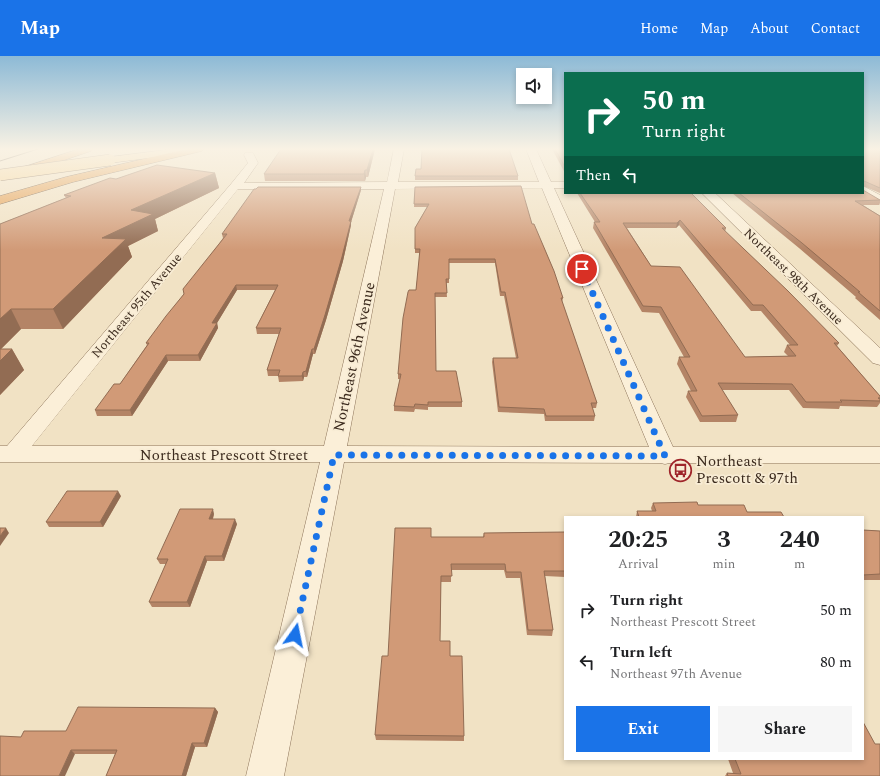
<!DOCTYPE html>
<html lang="en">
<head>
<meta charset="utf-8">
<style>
  body { margin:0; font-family:Spectral,serif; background:#f6f6f6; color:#202124; height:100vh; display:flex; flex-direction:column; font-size:15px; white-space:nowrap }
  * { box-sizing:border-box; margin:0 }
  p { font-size:13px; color:#757577 }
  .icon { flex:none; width:22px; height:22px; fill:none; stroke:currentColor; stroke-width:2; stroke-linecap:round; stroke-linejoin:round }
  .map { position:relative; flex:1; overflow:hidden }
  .drawer { position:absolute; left:564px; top:460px; width:300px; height:244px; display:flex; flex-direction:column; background:#fff; border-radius:0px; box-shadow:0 2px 6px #0003 }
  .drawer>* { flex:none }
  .banner { position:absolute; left:564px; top:16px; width:300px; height:122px; border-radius:0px; box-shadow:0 2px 6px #0003; background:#0b6e4f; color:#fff; overflow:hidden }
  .buttons { position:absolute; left:516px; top:12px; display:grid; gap:8px }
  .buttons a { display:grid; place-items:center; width:36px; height:36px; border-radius:0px; background:#fff; box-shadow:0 2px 6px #0003; font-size:20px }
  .pin { position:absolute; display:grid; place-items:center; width:34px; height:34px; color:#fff; margin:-17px; border:2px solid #fff; border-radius:50%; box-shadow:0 1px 4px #0007 }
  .me { position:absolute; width:44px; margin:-22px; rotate:12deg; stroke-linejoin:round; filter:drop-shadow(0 0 3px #0008) }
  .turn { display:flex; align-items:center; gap:14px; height:84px; padding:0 12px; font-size:18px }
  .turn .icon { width:52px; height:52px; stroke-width:2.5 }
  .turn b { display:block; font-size:28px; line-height:34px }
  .then { display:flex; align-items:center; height:38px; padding:0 12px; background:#0003; gap:8px; font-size:15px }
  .eta { display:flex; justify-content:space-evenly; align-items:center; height:68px; text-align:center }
  .eta b { font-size:24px; font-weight:700; line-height:28px }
  .button { display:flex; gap:8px; margin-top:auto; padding:8px 12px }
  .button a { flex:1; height:46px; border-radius:0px; background:#1a73e8; color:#fff; font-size:16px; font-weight:700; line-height:46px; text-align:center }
  .button a+a { background:#f6f6f6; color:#202124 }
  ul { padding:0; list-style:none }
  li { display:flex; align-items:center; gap:12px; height:52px; padding:0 12px }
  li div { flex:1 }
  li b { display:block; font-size:15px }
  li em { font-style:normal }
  header { display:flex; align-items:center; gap:24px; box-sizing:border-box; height:56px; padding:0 20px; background:#1a73e8; color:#fff }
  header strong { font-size:19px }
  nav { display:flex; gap:22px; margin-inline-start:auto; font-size:14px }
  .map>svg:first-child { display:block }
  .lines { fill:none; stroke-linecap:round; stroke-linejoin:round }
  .minor-casing { stroke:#8c7359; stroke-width:1 }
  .major-casing { stroke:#5a412d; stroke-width:1 }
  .highway-casing { stroke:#5a412d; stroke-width:1 }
  .minor { fill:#fbefd8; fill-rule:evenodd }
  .major { fill:#f6d69a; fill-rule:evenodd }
  .highway { fill:#e49e50; fill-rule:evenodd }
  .tram { stroke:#3c2b1e; stroke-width:1 }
  .major-bridge-casing { stroke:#5a412d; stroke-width:12; stroke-linecap:butt }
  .major-bridge { stroke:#f6d69a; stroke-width:11 }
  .wall { fill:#b48466; fill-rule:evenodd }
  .shaded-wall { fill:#926c53 }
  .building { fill:#d19a77; stroke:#926c53; fill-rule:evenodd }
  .route { stroke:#1a73e8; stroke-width:7; stroke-dasharray:0 12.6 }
  .labels { text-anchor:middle; stroke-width:3.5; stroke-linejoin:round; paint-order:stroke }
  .far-street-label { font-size:13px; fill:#3c2b1e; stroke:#f8ecd4 }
  .street-label { font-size:15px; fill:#3c2b1e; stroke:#f8ecd4 }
  .poi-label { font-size:15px; fill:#3c2b1e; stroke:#f8ecd4; text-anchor:start }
</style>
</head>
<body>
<header>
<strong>Map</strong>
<nav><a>Home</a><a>Map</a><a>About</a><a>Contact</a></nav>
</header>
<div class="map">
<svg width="880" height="720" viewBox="0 0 880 720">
  <rect width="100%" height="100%" fill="#f1e2c4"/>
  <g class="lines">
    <defs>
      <g id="minor">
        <path d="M394 93H404L398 126H539L526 93H536L551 126H565V132H554L673 391H880V407H670L665 408 660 407 344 406 284 720H246L320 406H0V390H7L231 128 248 107 244 99 245 97H253L258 107 244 127 387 126ZM542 132 649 391 347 390 395 133ZM238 133H384L324 390H32Z"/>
        <polygon points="863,130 880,139 880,148 861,137 863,137"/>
        <polygon points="702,137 715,137 880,292 880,309 873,307"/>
      </g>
      <polygon id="major" points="173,93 200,93 195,96 110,107 105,104 110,101"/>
      <g id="highway">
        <polygon points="79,93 93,93 91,95 20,119 16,120 11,117 12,115"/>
        <polygon points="187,93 204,93 202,95 73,126 0,148 0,140 66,121"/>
      </g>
    </defs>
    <!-- minor casing -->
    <use href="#minor" class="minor-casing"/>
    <!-- major casing -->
    <use href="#major" class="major-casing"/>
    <!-- highway casing -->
    <use href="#highway" class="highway-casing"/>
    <!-- minor -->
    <use href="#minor" class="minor"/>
    <!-- major -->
    <use href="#major" class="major"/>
    <!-- highway -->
    <use href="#highway" class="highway"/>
    <!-- tram -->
    <polyline class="tram" points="0,105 38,93"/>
    <defs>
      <polyline id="major-bridge" points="0,119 110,104"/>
    </defs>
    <!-- major-bridge casing -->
    <use href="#major-bridge" class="major-bridge-casing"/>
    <!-- major-bridge -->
    <use href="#major-bridge" class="major-bridge"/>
  </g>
  <!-- wall -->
  <g class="wall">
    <polygon points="375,93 368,121 366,121 365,125 265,125 264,118"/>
    <polygon points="552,93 565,93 565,117"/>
    <polygon points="863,93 880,93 880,137 863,130"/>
    <polygon points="421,113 518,120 518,124 415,124 415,120"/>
    <polygon points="215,117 219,132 155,163 158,175 128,190 132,201 63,273 21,273 1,293 12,293 24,314 0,339 0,168 66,142 64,139 116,123"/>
    <polygon points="415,131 532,168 563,242 562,246 597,347 596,352 592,352 595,360 594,365 545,365 544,358 498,356 492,306 493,302 516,302 504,240 500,240 495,207 449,207 449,227 446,227 447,241 435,241 436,315 462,346 462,351 428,351 428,354 415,353 414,356 394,355 394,350 400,323 398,323 398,318 416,234 420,197 415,197 415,172 427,151 414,151"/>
    <polygon points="361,134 351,166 351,169 343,205 326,264 315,298 313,298 307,321 304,321 303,325 279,326 278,320 268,320 267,314 279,278 257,278 256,272 275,234 237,234 217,267 218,272 200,305 168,305 132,360 97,360 95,354 120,328 147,289 146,287 184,238 223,182 222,178"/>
    <path d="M577 137H691L726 172 725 176 839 287 837 290 880 340V347L877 351 840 350 839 353 803 352 789 334H722L738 359 736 366H700L686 341 688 335H691L677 308 679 301H684L659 257 642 256 593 172 594 166H595ZM679 169 751 255H761L790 289H787L784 296 788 300 745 301 651 210 627 172H676Z"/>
    <polygon points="732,137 863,137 880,144 880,147 879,149 863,149 880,160 880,264 855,242 856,241 799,192"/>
    <polygon points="121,440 103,471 49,471 46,466"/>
    <polygon points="653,447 698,449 784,461 636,461 637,455 652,455 651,452"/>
    <polygon points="214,458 213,463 237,468 224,505 207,505 190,551 152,551 149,546 166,508 160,508 157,503"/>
    <polygon points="863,474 880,475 880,524 863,524"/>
    <polygon points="565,476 565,521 545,520 553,574 552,580 527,579 520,522 506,522 504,514 451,514 451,526 441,526 440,585 450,600 464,680 464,685 376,684 375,679 388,600 431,481 483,481 484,477"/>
    <polygon points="215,652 218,656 207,691 195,691 186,720 106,720 115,698 75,698 21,681 66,675"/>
    <polygon points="875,688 880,720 725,720 727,717 733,717 728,703 863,703"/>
  </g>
  <!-- shaded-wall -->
  <g class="shaded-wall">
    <polygon points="373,93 375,93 368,121 367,114"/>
    <polygon points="365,114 366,121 365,125 364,118"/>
    <polygon points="215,117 219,132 155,163 158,175 128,190 132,201 63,273 53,253 102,182 131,154"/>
    <polygon points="361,131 361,134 351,166 351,169 343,205 326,264 315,298 314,293 349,165"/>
    <polygon points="680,164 679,169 676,172 677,167"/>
    <polygon points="236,229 237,234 217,267 218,272 200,305 198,299 212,267"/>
    <polygon points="11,253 21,273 0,294 0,263"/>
    <polygon points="12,293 24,314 0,339 0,305"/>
    <polygon points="312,293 313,298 307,321 306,315"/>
    <polygon points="166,299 168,305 132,360 130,354"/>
    <polygon points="303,316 304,321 303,325 302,320"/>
    <polygon points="118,435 121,440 103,471 100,466"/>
    <polygon points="213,453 214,458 211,468 209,463"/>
    <polygon points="235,463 237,468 224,505 222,500"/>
    <polygon points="6,472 9,477 0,490 0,480"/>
    <polygon points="205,500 207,505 190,551 187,546"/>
    <polygon points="215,652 218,656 207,691 204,687"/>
    <polygon points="192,687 195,691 186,720 182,720"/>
    <polygon points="71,694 75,698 65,720 59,720"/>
  </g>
  <!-- building -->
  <g class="building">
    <polygon points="281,93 373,93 367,114 365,114 364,118 264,118"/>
    <polygon points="422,93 509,93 518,120 415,120 416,113 421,113"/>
    <polygon points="555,93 565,93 565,111"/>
    <polygon points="863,93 880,93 880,132 864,125 863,130"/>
    <polygon points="157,109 215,117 131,154 153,158 102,182 126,183 53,253 11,253 0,263 0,168 71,140 64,139 110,122 116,123"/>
    <polygon points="521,130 532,168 534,168 554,215 563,242 561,242 597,347 591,347 595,360 546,360 544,353 499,351 493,302 518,302 505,236 501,236 495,203 449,203 449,223 446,223 447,237 435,237 436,315 456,315 462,346 428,346 428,349 415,348 414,351 394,350 401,318 398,318 403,262 408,236 409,234 416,234 420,193 415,193 415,172 429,148 414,148 415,131"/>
    <polygon points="258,131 361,131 349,165 351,165 342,201 325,259 314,293 312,293 306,315 303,316 302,320 278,320 280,314 267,314 281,272 256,272 278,229 236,229 212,267 217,267 198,299 166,299 130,354 95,354 114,328 120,328 149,287 146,287 166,260 184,238 183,233 227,178 222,178 254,133 256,133"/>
    <polygon points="863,134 880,144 855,145 880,160 880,255 858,236 860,236 802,187 739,137 863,137"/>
    <path d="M580 137H691L726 172H722L788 235 839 287H834L880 340V342H878L880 343V345L840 344 842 346H806L792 328 718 327 738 359 702 360 688 335H697L679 301H690L661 251 643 250 594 166H600ZM680 164 753 249H763L798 289H787L796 300 745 301 680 211 651 210 623 167H677Z"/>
    <polygon points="0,293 12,293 0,305"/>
    <polygon points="67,435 118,435 100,466 46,466"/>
    <polygon points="697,446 698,449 744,449 747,456 781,456 784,461 639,461 637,455 656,455 653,447"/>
    <polygon points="180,453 213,453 209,463 235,463 222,500 205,500 187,546 149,546 168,503 157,503"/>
    <polygon points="0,472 6,472 0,480"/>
    <polygon points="395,472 431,472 431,481 484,481 484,477 565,476 565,515 544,515 553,574 528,574 521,516 506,516 505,508 451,508 452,520 441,520 440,585 450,585 450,600 462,600 464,680 375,679 382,600 388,600"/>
    <polygon points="863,474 880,475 880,518 863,519"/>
    <polygon points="78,651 215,652 204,687 192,687 182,720 106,720 117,694 71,694 59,720 0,720 0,680 21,681 24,675 66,675"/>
    <polygon points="863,666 875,688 880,688 880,720 728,720 727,717 741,718 735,703 863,703"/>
  </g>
  <!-- sky -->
  <linearGradient id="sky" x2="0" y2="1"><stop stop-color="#8dbad6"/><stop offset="0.48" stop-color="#f9f2e4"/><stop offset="1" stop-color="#f9f2e4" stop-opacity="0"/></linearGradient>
  <rect width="880" height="194" fill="url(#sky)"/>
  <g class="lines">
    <!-- route -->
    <polyline class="route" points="295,579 334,399 665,400 582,213"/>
  </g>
  <!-- icons -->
  <defs>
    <symbol id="bus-ring" viewBox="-11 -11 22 22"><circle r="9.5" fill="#f8ecd4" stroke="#9f252a" stroke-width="1.5"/><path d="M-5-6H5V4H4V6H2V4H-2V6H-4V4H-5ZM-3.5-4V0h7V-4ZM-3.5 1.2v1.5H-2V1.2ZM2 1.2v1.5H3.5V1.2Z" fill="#9f252a"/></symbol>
  </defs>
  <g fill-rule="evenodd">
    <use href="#bus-ring" x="668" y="402" width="25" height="25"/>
  </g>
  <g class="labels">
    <!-- far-street labels -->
    <g class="far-street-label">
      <text transform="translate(794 220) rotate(44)" y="5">Northeast 98th Avenue</text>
      <text transform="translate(136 249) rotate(-50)" y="5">Northeast 95th Avenue</text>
    </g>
    <!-- street labels -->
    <g class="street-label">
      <text transform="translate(354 301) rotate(-78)" y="5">Northeast 96th Avenue</text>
      <text x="224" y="404">Northeast Prescott Street</text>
    </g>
    <!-- poi labels -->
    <g class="poi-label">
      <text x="696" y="410">Northeast<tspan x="696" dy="17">Prescott &amp; 97th</tspan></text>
    </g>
  </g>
</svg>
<div class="buttons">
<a><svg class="icon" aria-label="sound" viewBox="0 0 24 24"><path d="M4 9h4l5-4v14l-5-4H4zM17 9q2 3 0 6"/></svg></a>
</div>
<div class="pin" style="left:582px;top:213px;background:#d93025"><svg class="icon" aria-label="arrive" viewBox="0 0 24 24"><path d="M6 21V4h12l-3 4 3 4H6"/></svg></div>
<svg class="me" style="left:295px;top:579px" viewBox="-20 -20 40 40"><path d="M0-17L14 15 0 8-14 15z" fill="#1a73e8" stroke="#fff" stroke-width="4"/></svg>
<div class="banner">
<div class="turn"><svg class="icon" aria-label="right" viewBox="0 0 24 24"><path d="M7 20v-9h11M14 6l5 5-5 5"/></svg><div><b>50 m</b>Turn right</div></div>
<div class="then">Then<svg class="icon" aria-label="left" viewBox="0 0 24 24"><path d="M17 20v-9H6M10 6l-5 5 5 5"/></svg></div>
</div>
<section class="drawer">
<div class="eta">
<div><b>20:25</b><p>Arrival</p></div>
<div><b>3</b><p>min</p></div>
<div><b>240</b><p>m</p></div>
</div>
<ul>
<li><svg class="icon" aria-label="right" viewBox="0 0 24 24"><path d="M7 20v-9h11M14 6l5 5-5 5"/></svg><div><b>Turn right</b><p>Northeast Prescott Street</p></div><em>50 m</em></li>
<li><svg class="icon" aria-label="left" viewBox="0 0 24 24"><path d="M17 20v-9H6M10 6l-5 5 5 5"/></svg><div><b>Turn left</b><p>Northeast 97th Avenue</p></div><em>80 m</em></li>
</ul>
<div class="button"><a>Exit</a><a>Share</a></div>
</section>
</div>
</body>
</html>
